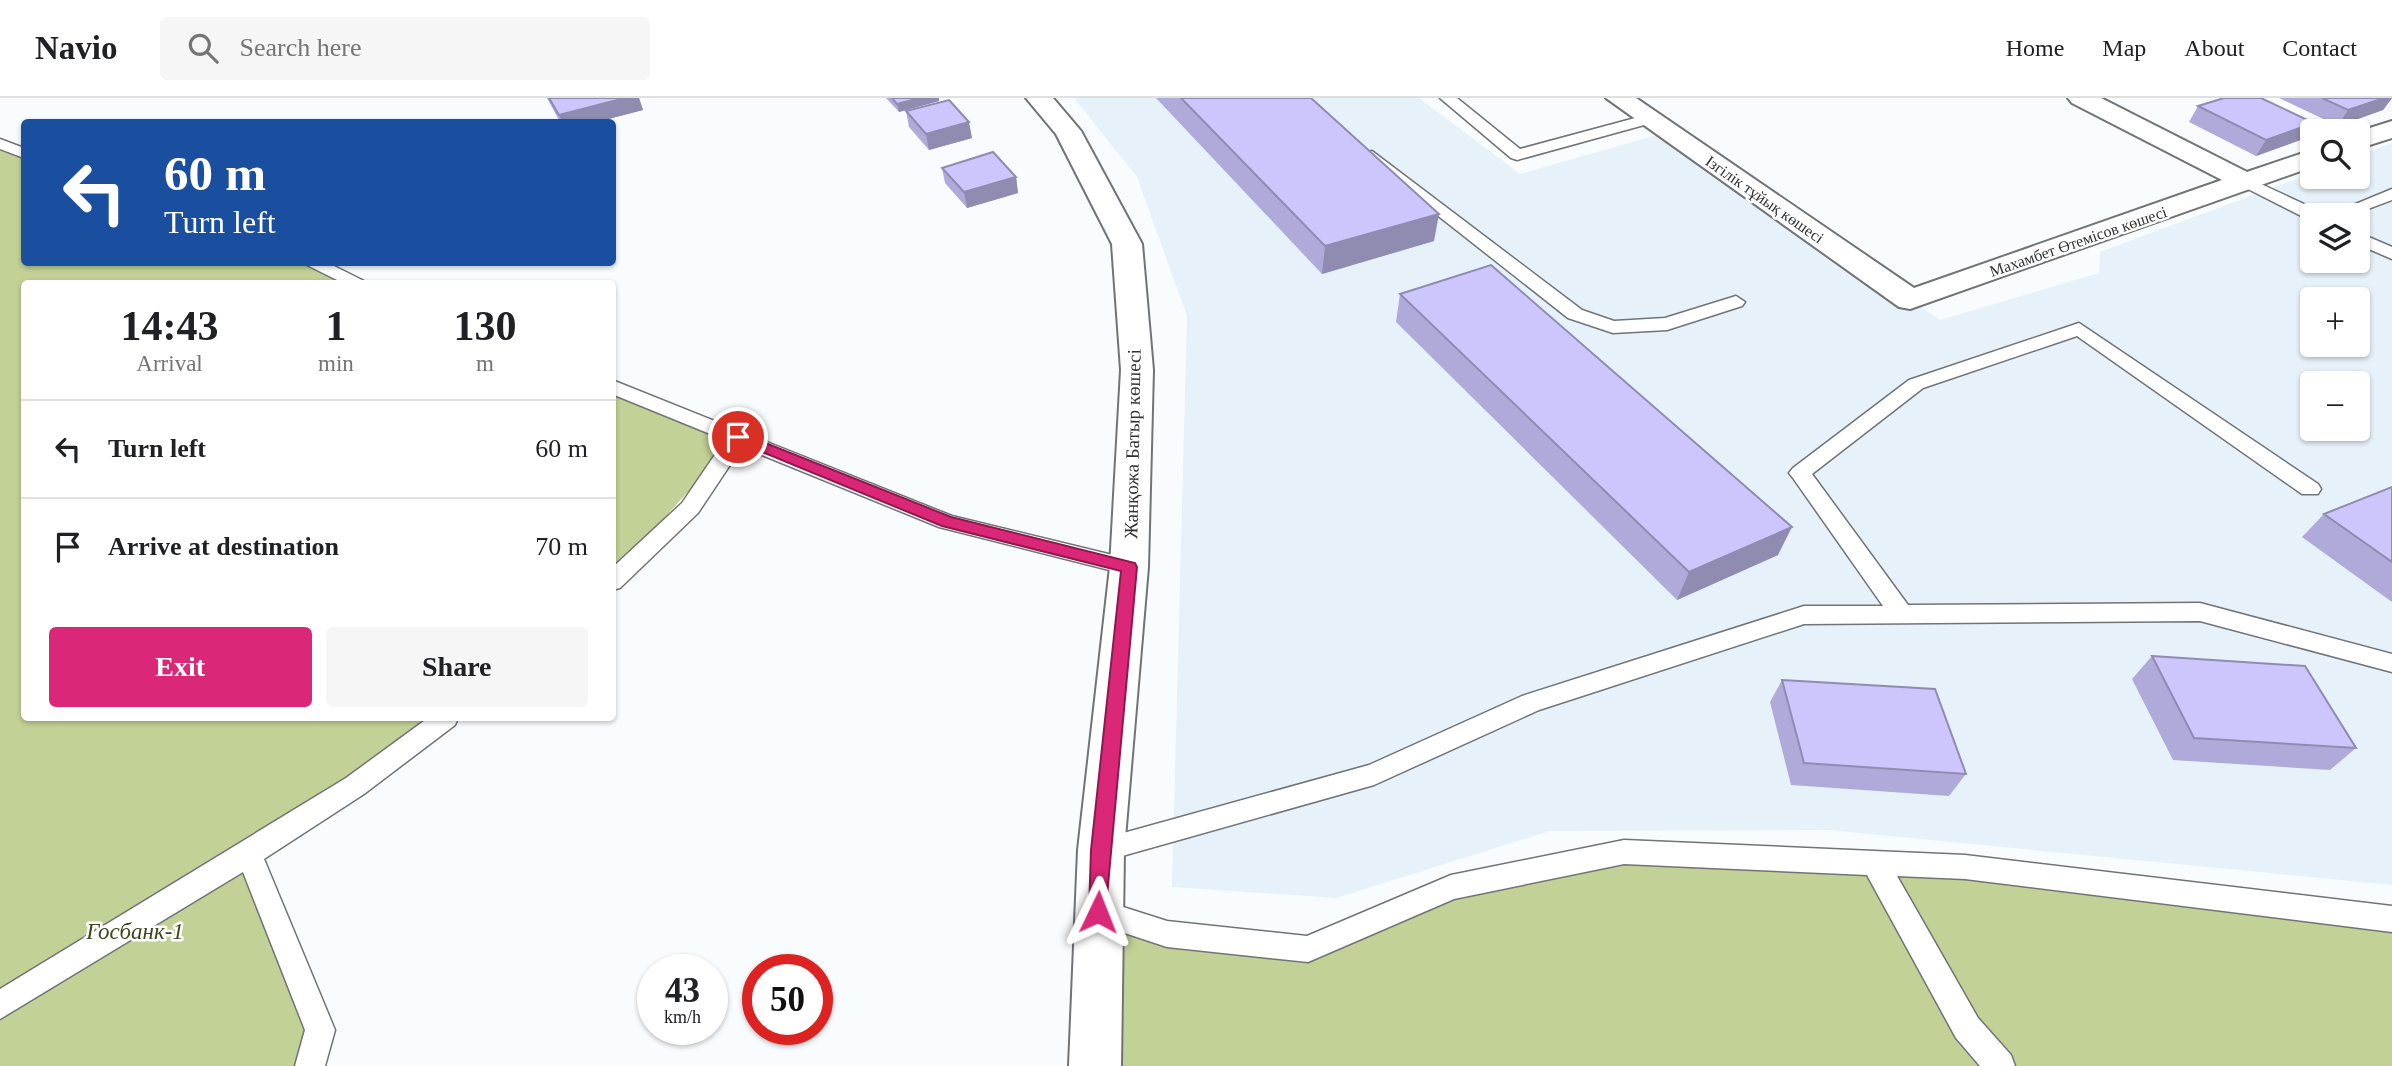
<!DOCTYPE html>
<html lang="en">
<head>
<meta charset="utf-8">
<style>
  body { margin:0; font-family:"Times New Roman",serif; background:#f6f6f6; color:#202124; height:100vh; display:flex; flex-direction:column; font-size:26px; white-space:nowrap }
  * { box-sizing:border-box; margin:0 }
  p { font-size:23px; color:#757577 }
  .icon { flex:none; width:38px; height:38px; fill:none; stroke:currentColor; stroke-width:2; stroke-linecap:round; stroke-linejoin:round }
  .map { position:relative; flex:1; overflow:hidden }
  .side { position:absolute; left:21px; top:182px; width:595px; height:441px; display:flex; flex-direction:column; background:#fff; border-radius:7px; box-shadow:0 2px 5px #0004 }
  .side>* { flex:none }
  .banner { position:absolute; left:21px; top:21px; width:595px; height:147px; border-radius:7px; box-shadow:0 2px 5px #0004; background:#1a4fa0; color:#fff; overflow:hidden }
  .controls { position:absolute; left:2300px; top:21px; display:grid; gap:14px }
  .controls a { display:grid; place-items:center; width:70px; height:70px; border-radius:7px; background:#fff; box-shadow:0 2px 5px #0004; font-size:35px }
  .speed { position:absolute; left:637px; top:856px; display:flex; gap:14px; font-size:35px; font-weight:700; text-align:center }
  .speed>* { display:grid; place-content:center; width:91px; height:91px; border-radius:50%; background:#fff; box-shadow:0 2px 5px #0004; line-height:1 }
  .speed small { font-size:18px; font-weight:400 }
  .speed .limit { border:10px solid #d22; background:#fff; color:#111 }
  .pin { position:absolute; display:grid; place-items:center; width:60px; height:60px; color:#fff; margin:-30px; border:4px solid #fff; border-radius:50%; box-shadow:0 2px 7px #0007 }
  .me { position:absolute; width:77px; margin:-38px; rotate:2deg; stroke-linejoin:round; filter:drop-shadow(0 0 5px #0008) }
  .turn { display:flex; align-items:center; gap:24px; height:147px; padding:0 28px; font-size:32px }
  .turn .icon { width:91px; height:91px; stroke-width:2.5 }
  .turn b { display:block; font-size:49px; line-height:60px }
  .eta { display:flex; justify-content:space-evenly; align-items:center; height:119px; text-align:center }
  .eta b { font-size:42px; font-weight:700; line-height:49px }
  .cta { display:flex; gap:14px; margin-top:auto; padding:14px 28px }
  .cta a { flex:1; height:80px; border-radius:7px; background:#db2777; color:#fff; font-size:28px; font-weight:700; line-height:80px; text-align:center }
  .cta a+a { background:#f6f6f6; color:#202124 }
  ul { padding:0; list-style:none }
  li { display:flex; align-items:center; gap:21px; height:98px; padding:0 28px; border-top:2px solid #e0e0e0 }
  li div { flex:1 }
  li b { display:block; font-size:26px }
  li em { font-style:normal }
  header { display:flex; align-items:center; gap:42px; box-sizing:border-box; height:98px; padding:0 35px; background:#fff; border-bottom:2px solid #e0e0e0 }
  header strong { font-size:33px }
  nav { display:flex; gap:38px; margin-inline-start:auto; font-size:24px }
  .search { width:490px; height:63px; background:#f6f6f6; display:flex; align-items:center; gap:18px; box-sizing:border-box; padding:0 24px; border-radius:7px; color:#757577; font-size:26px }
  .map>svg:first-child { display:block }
  .built { fill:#e7f1fa; fill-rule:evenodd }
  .green { fill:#c2d195 }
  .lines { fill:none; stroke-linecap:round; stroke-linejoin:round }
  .service-casing { stroke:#707477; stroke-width:3 }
  .minor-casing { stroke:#707477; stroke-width:4 }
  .secondary-casing { stroke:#707477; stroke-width:4 }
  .service { fill:#fff; fill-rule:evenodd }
  .minor { fill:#fff; fill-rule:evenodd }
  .secondary { fill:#fff; fill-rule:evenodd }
  .wall { fill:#afaada }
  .shaded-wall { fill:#8f8bb1 }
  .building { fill:#ccc6fd; stroke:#8f8bb1; stroke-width:2 }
  .route { fill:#db2777; stroke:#8e194d; stroke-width:2 }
  .labels { text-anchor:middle; stroke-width:5; stroke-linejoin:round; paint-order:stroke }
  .far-street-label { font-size:16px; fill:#323334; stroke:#fff }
  .street-label { font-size:19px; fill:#323334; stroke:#fff }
  .near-park-label { font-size:23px; font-style:italic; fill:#3e461d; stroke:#fff }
</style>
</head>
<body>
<header>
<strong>Navio</strong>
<div class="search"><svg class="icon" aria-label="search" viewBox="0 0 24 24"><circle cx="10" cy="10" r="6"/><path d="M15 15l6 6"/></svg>Search here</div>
<nav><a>Home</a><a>Map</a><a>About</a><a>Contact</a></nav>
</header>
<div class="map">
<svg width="2392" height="968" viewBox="0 0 2392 968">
  <rect width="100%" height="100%" fill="#f9fcfe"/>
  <!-- built -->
  <path class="built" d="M1074 0H1419L1520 76 1668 34 1940 222 2099 175 2100 154 2312 75V79H2357V58L2392 45V787L1828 732 1550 733 1336 800 1172 789 1187 218 1137 79ZM2312 117H2357V163H2312ZM2312 201H2357V247H2312ZM2312 285H2357V331H2312Z"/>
  <!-- green -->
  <g class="green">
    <polygon points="0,46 24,55 24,164 310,165 361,185 24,186 24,620 440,620 250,756 320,932 310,968 0,968"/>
    <polygon points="613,288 738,339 613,476"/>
    <polygon points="1624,754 1825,762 2392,821 2392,968 1095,968 1098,814 1308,851 1451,789"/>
  </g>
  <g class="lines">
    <defs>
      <g id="service">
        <polygon points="1440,0 1457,0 1520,51 1650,16 1658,21 1655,24 1517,62 1511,60"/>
        <polygon points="0,41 24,50 24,60 0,51"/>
        <polygon points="1372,53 1582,212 1614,223 1665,220 1736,198 1745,204 1742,208 1667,232 1613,235 1568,220 1366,61 1366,55"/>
        <polygon points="2246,79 2319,113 2321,117 2307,121 2240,87 2238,84"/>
        <polygon points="2392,91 2392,102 2352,117 2329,117"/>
        <polygon points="2357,134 2392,149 2392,161 2357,146"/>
        <polygon points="301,164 326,164 370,186 345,186"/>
        <polygon points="2079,225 2318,386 2321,391 2318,396 2302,396 2077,238 1923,290 1812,376 1908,507 2200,505 2392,556 2392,574 2200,523 1804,526 1539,612 1374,687 1101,764 1091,760 1088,752 1091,744 1369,667 1522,598 1804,508 1883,508 1793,380 1789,375 1793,370 1909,282"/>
        <polygon points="612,282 952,418 1129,461 1137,463 1140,469 1137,475 1129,477 939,429 742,349 698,415 620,490 612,492 612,470 682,405 725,342 612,296"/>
        <polygon points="428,620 458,620 455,627 364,696 264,761 335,932 325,968 295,968 305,932 243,774 0,921 0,891 346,680"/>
        <polygon points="1624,742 1965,757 2392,808 2392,834 1965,781 1897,778 1978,920 2011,957 2015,968 1980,968 1956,940 1867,777 1624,766 1454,801 1308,864 1167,849 1088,823 1084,814 1088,805 1098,801 1167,823 1307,838 1451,777"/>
      </g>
      <g id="minor">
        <polygon points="1606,0 1636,0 1914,190 2222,82 2072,5 2068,0 2101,0 2247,74 2312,52 2312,69 1910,211 1899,209"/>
        <polygon points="2392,23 2392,40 2357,51 2357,34"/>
      </g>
      <polygon id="secondary" points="1026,0 1053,0 1081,33 1142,146 1153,272 1148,469 1124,752 1121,968 1069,968 1078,752 1110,469 1121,272 1112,146 1056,36"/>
    </defs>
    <!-- service casing -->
    <use href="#service" class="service-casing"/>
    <!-- minor casing -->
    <use href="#minor" class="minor-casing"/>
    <!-- secondary casing -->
    <use href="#secondary" class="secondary-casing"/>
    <!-- service -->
    <use href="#service" class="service"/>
    <!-- minor -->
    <use href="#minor" class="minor"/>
    <!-- secondary -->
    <use href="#secondary" class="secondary"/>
  </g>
  <!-- wall -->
  <g class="wall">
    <polygon points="547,0 639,0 643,12 597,24 560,24"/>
    <polygon points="886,0 939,0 939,3 899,14"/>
    <polygon points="1156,0 1311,0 1434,143 1322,176"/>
    <polygon points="2279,0 2392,0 2383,12 2338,28"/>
    <polygon points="2198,8 2314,25 2303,41 2256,58 2189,24"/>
    <polygon points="906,13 972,40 929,52 909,29"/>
    <polygon points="942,70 1016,79 1018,95 967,110 945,85"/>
    <polygon points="1400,196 1778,457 1677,502 1396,224"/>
    <polygon points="2392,389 2392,504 2302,439 2324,416"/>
    <polygon points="2152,558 2356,650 2330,672 2173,662 2132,581"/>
    <polygon points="1782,582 1966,676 1949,698 1791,687 1770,604"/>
  </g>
  <!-- shaded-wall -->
  <g class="shaded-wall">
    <polygon points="625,0 639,0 643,12 597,24 562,24 559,17"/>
    <polygon points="920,0 939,0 939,3 899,14 897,6"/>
    <polygon points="2384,0 2392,0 2383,12 2338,28 2348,12"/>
    <polygon points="969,24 972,40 929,52 926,36"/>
    <polygon points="2314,25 2303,41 2256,58 2266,42"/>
    <polygon points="1016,79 1018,95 967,110 964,94"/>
    <polygon points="1439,116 1434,143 1322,176 1325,148"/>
    <polygon points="1792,429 1778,457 1677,502 1689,474"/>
  </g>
  <!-- building -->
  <g class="building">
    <polygon points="549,0 625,0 559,17"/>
    <polygon points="892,0 920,0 897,6"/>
    <polygon points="1181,0 1311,0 1439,116 1325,148"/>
    <polygon points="2224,0 2261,0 2314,25 2266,42 2198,8"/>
    <polygon points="2322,0 2384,0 2348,12"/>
    <polygon points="949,2 969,24 926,36 906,13"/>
    <polygon points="993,54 1016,79 964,94 942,70"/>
    <polygon points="1491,167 1792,429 1689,474 1400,196"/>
    <polygon points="2392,389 2392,464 2324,416"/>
    <polygon points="2152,558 2305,568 2356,650 2194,640"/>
    <polygon points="1782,582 1935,591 1966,676 1804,665"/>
  </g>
  <!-- route -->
  <polygon class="route" points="738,334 951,419 1135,465 1137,469 1105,820 1098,822 1092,820 1089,814 1091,752 1121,473 942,428 733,342 731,339"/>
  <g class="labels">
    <!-- far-street labels -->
    <g class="far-street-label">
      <text transform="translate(1765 101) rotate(35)" y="6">Ізгілік тұйық көшесі</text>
      <text transform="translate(2078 143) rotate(-19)" y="6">Махамбет Өтемісов көшесі</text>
    </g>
    <!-- street labels -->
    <g class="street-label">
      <text transform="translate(1132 346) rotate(-89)" y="7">Жанқожа Батыр көшесі</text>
    </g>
    <!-- near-park labels -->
    <g class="near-park-label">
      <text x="135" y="841">Госбанк-1</text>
    </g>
  </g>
</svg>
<div class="controls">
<a><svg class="icon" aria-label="search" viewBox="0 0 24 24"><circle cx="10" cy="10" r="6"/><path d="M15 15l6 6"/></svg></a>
<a><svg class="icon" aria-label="layers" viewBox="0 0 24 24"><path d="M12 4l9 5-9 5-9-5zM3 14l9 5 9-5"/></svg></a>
<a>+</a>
<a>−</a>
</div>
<div class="speed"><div>43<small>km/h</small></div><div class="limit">50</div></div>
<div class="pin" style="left:738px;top:339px;background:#d93025"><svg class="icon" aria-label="arrive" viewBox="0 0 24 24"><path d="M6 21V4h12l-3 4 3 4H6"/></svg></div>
<svg class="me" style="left:1098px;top:814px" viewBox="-20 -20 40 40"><path d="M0-17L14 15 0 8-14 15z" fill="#db2777" stroke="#fff" stroke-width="4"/></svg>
<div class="banner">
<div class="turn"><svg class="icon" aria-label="left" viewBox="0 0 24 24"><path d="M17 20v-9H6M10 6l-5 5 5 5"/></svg><div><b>60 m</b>Turn left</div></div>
</div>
<section class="side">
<div class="eta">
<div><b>14:43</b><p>Arrival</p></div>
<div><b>1</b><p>min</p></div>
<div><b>130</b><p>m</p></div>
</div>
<ul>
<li><svg class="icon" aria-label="left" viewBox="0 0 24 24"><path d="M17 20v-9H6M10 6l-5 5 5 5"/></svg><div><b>Turn left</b></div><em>60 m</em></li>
<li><svg class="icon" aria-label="arrive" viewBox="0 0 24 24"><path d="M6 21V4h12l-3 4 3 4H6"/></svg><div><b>Arrive at destination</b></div><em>70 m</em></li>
</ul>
<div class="cta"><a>Exit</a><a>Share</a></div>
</section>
</div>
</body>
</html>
